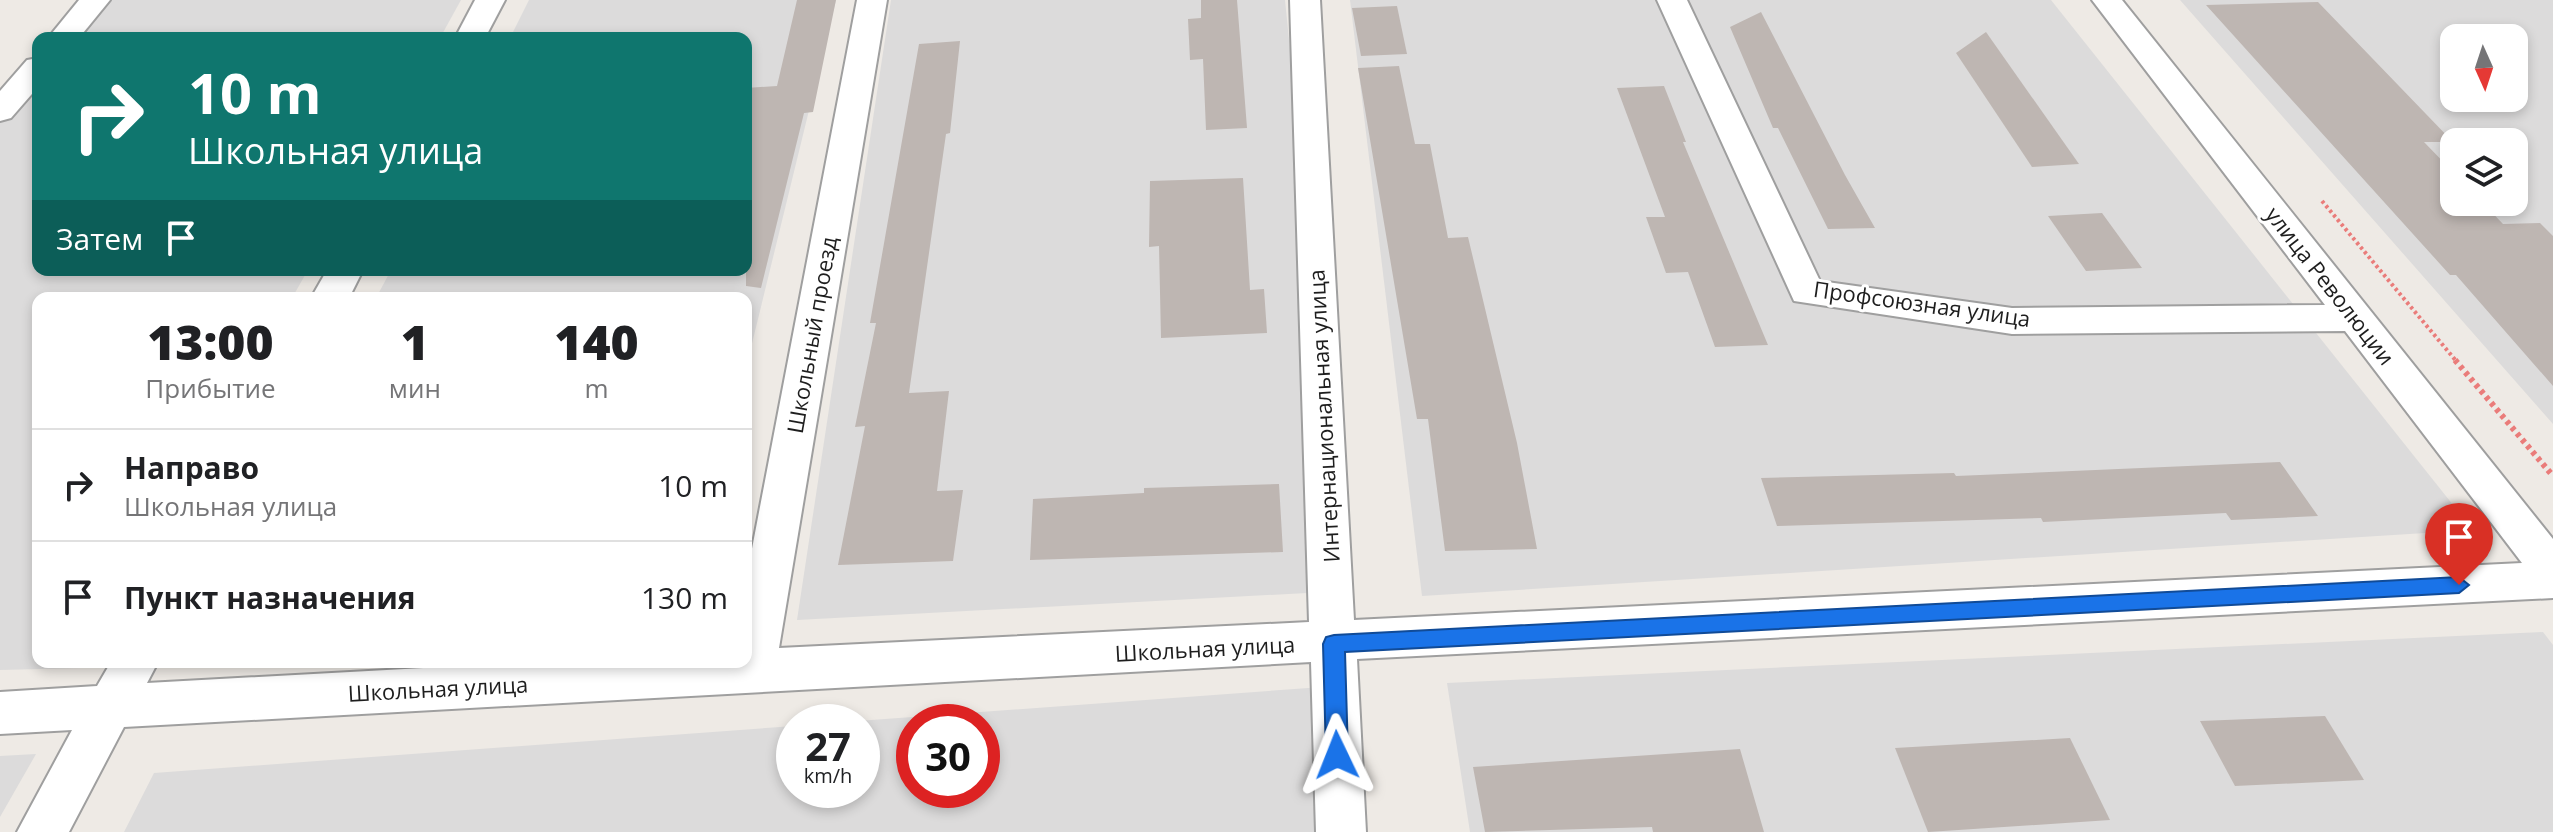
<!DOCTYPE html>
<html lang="ru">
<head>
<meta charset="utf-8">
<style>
  body { margin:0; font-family:"Open Sans",sans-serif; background:#f2f2f2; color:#202124; height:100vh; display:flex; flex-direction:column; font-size:30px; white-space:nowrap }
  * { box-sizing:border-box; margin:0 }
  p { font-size:26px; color:#757577 }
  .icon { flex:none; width:44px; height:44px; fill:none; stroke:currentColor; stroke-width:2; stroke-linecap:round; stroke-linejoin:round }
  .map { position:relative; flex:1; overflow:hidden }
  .side { position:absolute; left:32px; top:292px; width:720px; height:376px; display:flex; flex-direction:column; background:#fff; border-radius:16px; box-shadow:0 4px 12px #0003 }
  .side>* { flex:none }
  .hud { position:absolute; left:32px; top:32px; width:720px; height:244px; border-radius:16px; box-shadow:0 4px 12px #0003; background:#0f766e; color:#fff; overflow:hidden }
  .needle { width:52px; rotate:177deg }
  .buttons { position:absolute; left:2440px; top:24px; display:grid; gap:16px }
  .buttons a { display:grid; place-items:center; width:88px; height:88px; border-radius:16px; background:#fff; box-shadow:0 4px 12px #0003; font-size:40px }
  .speed { position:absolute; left:776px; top:704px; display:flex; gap:16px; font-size:40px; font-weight:700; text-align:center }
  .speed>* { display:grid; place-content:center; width:104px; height:104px; border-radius:50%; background:#fff; box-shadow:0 4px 12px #0003; line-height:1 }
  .speed small { font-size:20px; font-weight:400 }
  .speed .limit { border:12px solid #d22; background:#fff; color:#111 }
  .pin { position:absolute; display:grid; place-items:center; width:68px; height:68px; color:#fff; margin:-82px -34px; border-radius:50% 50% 50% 0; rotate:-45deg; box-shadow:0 0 8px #0007 }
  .pin .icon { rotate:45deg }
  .me { position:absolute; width:88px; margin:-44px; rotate:358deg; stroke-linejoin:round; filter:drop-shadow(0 0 6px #0008) }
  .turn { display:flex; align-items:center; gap:28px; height:168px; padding:0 24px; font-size:36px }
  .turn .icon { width:104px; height:104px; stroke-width:2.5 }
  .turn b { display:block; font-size:56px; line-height:68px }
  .then { display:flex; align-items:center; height:76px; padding:0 24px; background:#0003; gap:16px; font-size:30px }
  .eta { display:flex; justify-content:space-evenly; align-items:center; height:136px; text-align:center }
  .eta b { font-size:48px; font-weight:800; line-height:56px }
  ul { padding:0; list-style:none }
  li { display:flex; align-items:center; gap:24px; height:112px; padding:0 24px; border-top:2px solid #e0e0e0 }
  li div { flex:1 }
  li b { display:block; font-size:30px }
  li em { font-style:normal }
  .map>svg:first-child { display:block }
  .residential { fill:#dcdbdb; fill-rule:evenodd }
  .building { fill:#beb6b2 }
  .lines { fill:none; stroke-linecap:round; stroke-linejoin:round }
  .minor-casing { stroke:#9f9f9f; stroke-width:4 }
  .path-far1 { stroke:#ea7c7a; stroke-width:4; stroke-dasharray:3 3; stroke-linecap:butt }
  .path { stroke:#ea7c7a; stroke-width:6; stroke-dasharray:4 4; stroke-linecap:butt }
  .minor { fill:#fff; fill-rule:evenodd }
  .route { fill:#1a73e8; stroke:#114b97; stroke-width:2 }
  .labels { text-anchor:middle; stroke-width:6; stroke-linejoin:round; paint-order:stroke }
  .street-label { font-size:22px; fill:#1e1e1e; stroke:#fff }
</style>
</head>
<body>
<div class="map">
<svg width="2553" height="832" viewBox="0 0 2553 832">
  <rect width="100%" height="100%" fill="#eeeae5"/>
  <!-- residential -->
  <g class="residential">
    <polygon points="89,0 461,0 440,38 56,38"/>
    <polygon points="529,0 836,0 746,368 746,298 376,298 391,270 746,270 746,38 510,38"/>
    <polygon points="891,0 1285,0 1345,591 797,620"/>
    <polygon points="1350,0 2051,0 2473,530 1422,596"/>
    <path d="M2180 0H2553V424ZM2454 38H2514V98H2454ZM2454 142H2514V202H2454Z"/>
    <polygon points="38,58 38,270 308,270 292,298 38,298 38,662 85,662 81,668 0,670 0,101"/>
    <polygon points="2543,632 2553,645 2553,832 1470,832 1447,683"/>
    <path d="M1336 686 1348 832H124L154 773 794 726V790H862V722H844ZM914 722H982V790H914Z"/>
    <polygon points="36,754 0,817 0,756"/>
  </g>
  <!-- building -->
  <g class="building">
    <polygon points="797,0 836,0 813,112 804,113 761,288 746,286 746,88 777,86"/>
    <polygon points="1201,0 1237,0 1247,128 1206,130 1203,59 1190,60 1188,19 1201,18"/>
    <polygon points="2318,2 2453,142 2424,142 2454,173 2454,202 2482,202 2503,224 2540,223 2553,236 2553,386 2456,275 2450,275 2206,5"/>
    <polygon points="1397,6 1407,54 1361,56 1352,8"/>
    <polygon points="1761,12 1845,175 1875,228 1828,229 1778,128 1773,128 1730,27"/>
    <polygon points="1986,32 2079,164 2032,167 1956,53"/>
    <polygon points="960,41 950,133 946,134 909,393 949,391 937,491 963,490 953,561 838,565 865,426 855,427 876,323 870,323 919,44"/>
    <polygon points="1399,66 1415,144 1430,144 1448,238 1468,237 1517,443 1537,549 1445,551 1428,419 1417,419 1358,68"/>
    <polygon points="1664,86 1686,142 1683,142 1768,345 1715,347 1688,272 1666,273 1646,217 1665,217 1617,88"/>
    <polygon points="1243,178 1250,290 1264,289 1267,333 1161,338 1159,246 1149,247 1150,181"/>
    <polygon points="2102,213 2142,268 2086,271 2048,216"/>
    <polygon points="2280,462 2318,516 2231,520 2226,513 2043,522 2041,518 1777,526 1761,478 1954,473 1956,476"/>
    <polygon points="1279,484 1283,552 1030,560 1033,499 1144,493 1144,488"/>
    <polygon points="2325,716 2364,780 2235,786 2200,721"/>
    <polygon points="2070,738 2110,820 1928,832 1895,748"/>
    <polygon points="1740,749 1764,832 1653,832 1652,827 1485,832 1473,767"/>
  </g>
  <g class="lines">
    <defs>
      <g id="minor">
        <polygon points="79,0 110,0 79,38 48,38"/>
        <polygon points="475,0 505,0 485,38 455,38"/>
        <polygon points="857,0 887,0 779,648 1309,622 1290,0 1320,0 1354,620 2522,563 2345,331 2012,334 1794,301 1657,0 1687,0 1820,281 2012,308 2325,305 2092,0 2122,0 2553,539 2553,598 1357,659 1366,832 1316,832 1311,662 124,727 69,832 17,832 72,730 0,734 0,692 97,686 111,662 158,662 147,683 532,662 746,662 746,580"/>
        <polygon points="38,58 38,87 11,118 0,121 0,91 27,60"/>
        <polygon points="327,270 363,270 349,298 311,298"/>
      </g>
    </defs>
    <!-- minor casing -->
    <use href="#minor" class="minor-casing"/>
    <!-- path-far1 -->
    <polyline class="path-far1" points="2322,201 2457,362"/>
    <!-- path -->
    <polyline class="path" points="2455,360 2553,476"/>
    <!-- minor -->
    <use href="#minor" class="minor"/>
  </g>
  <!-- route -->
  <polygon class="route" points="2459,577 2469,585 2459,593 1345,652 1348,755 1345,763 1337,766 1330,763 1326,755 1323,644 1326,637 1334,635"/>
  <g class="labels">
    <!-- street labels -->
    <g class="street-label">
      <text transform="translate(2330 286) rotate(52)" y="8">улица Революции</text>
      <text transform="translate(1922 304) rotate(8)" y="8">Профсоюзная улица</text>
      <text transform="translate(812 335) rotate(-80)" y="8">Школьный проезд</text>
      <text transform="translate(1324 416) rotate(-93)" y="8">Интернациональная улица</text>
      <text transform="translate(1205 649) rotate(-3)" y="8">Школьная улица</text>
      <text transform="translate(438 689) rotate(-3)" y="8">Школьная улица</text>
    </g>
  </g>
</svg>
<div class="buttons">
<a><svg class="needle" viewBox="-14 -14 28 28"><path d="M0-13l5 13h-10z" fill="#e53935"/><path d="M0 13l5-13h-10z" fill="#757577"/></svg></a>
<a><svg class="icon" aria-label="layers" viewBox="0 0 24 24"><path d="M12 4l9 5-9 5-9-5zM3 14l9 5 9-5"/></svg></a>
</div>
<div class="speed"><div>27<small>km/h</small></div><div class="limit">30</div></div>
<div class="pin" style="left:2459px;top:585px;background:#d93025"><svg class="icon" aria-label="arrive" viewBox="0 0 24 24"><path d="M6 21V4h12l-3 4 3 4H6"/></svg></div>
<svg class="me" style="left:1337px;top:755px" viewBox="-20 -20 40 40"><path d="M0-17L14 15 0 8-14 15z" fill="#1a73e8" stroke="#fff" stroke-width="4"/></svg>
<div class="hud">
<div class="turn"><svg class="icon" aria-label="right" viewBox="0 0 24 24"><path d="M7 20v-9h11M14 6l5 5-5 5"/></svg><div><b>10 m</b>Школьная улица</div></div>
<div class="then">Затем<svg class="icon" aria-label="arrive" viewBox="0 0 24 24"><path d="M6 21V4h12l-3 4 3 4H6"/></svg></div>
</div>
<section class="side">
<div class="eta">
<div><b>13:00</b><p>Прибытие</p></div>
<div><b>1</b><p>мин</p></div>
<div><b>140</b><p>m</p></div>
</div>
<ul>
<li><svg class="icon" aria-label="right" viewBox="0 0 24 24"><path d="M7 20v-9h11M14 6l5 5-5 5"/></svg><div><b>Направо</b><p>Школьная улица</p></div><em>10 m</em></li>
<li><svg class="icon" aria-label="arrive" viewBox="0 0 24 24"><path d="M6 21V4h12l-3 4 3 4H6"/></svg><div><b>Пункт назначения</b></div><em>130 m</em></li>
</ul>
</section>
</div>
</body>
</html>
